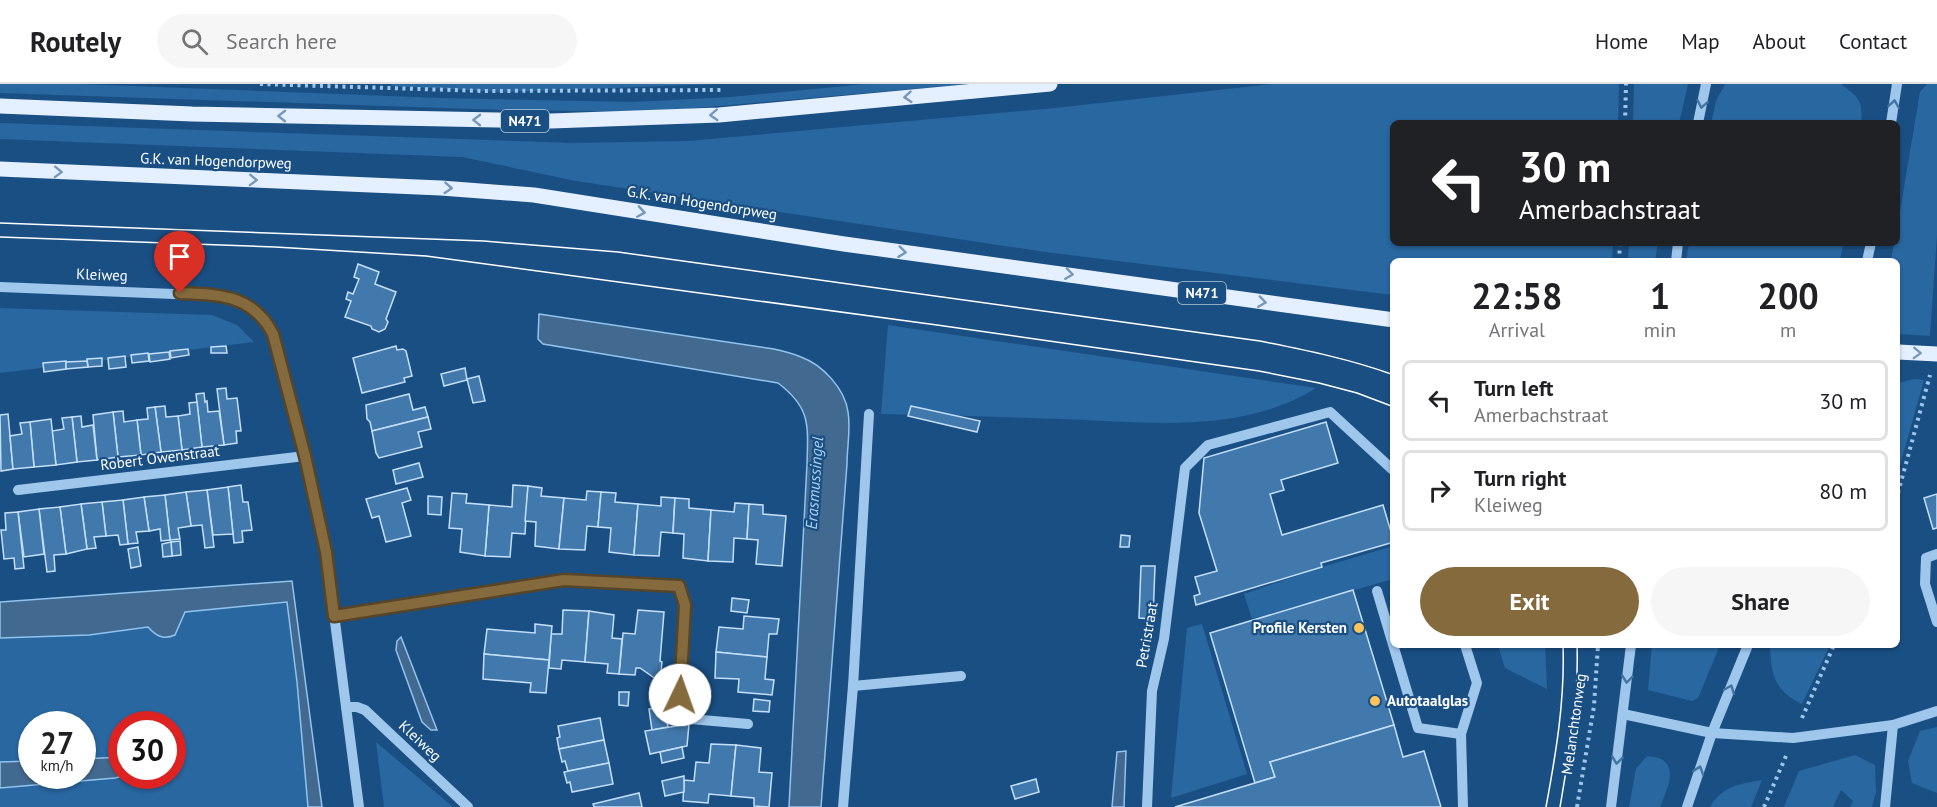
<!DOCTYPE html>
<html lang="en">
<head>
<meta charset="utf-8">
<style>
  body { margin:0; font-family:"PT Sans",sans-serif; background:#f6f6f6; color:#202124; height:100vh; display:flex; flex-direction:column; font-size:22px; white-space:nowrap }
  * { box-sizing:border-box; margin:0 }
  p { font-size:20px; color:#757577 }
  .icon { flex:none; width:33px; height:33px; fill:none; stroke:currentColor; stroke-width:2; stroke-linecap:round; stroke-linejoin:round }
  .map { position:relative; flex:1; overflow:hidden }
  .details { position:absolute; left:1390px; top:174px; width:510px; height:390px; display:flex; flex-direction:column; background:#fff; border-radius:9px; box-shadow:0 2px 4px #0004 }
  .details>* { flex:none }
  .hud { position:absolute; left:1390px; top:36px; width:510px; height:126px; border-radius:9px; box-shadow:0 2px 4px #0004; background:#202124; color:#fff; overflow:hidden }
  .speed { position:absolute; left:18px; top:627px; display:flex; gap:12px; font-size:30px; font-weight:700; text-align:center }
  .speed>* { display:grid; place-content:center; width:78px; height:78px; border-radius:50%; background:#fff; box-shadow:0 2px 4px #0004; line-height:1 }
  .speed small { font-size:15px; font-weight:400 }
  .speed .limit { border:9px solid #d22; background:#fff; color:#111 }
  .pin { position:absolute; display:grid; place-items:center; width:51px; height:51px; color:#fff; margin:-62px -26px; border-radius:50% 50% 50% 0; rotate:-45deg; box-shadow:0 0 6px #0007 }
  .pin .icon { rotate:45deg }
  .me { position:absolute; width:66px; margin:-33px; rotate:3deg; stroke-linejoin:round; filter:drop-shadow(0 0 4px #0008) }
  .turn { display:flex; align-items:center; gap:21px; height:126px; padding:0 30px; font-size:27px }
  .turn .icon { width:78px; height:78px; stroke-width:2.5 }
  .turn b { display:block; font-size:42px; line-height:51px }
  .eta { display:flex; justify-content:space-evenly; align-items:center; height:102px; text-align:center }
  .eta b { font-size:36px; font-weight:700; line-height:42px }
  .primary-button { display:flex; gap:12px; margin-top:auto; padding:12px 30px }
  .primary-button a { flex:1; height:69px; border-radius:36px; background:#846a3d; color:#fff; font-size:24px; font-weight:700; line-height:69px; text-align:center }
  .primary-button a+a { background:#f6f6f6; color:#202124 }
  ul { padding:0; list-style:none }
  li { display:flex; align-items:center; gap:18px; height:81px; margin:0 12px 9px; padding:0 18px; border:3px solid #e0e0e0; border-radius:9px }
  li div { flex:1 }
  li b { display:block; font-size:22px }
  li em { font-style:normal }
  header { display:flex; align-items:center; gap:36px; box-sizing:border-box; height:84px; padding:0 30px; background:#fff; border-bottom:2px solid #e0e0e0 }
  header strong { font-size:28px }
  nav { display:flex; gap:33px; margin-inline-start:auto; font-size:21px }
  .search { width:420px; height:54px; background:#f6f6f6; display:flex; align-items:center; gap:15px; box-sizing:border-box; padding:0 21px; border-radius:33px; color:#757577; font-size:22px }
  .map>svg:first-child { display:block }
  .green { fill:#2967a1 }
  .water { fill:#426a90; stroke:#92c3ee; stroke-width:1.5 }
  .building { fill:#4279ad; stroke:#c4dff9; stroke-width:1.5 }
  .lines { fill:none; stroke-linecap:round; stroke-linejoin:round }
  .path { stroke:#9fc7ec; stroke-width:4; stroke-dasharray:3 4.5; stroke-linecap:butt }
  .minor { stroke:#9fc7ec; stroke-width:10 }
  .major { stroke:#e4f0ff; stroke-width:15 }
  .tram { stroke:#fff; stroke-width:1.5 }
  .oneway { stroke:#7597bb }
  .oneway2 { stroke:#4273a3 }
  .route-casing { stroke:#564528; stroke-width:15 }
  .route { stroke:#846a3d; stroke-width:10 }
  .poi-dot { fill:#fec45b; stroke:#1a4f84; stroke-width:2 }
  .labels { text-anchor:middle; stroke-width:4.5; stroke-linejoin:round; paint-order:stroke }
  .shield { fill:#1a4f84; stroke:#bacada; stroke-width:1.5 }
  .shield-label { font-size:14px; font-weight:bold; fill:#fff }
  .street-label { font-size:15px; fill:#fff; stroke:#1a4f84 }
  .poi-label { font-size:15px; font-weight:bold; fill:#fff; stroke:#1a4f84; text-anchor:end }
  .water-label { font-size:16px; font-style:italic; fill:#abd1f3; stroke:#1a4f84 }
</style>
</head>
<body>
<header>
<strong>Routely</strong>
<div class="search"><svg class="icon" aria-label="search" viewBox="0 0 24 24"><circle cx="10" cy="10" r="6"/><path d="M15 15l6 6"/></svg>Search here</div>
<nav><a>Home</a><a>Map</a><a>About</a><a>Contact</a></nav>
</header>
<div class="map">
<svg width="1937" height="723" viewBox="0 0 1937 723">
  <rect width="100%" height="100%" fill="#1a4f84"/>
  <!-- green -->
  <g class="green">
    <polygon points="0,0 81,0 440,14 633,18 731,13 865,0 970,0 651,28 503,26 0,9"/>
    <polygon points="392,0 719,0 503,8 391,2"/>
    <polygon points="1272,0 1619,0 1618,39 1394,39 1394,159 1613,159 1612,177 1394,177 1393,211 1045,168 576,97 462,73 0,55 0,39 571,59 688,57 1055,24"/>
    <polygon points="1634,0 1688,0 1679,39 1633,39"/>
    <path d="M1725 0H1841C1859 14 1863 16 1861 39H1711L1716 17Z"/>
    <polygon points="1927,0 1937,0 1937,151 1930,252 1898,250 1898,177 1891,177 1894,159 1898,159 1898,139 1920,8"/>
    <polygon points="1629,159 1658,159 1655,177 1628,177"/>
    <polygon points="1689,159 1843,159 1840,177 1686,177"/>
    <polygon points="0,224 212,231 237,241 254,258 0,289"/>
    <path d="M888 241 1316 304C1241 351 1147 338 1063 335 1002 333 942 331 881 330Z"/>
    <polygon points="1914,295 1924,296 1898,388 1898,299"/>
    <polygon points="1393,462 1393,495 1252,535 1244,510 1322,483"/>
    <polygon points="287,517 297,598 308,723 0,723 0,704 123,692 172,692 172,640 122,640 121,673 83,675 82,640 32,640 31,677 0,678 0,554 89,551 148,543 175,551 184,528"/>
    <polygon points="1202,540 1247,690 1171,714 1187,544"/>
    <polygon points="1498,561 1545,561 1547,605 1505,584"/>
    <polygon points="1652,561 1720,561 1698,614 1692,617 1648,606"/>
    <path d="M1770 561H1830L1802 620C1774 606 1771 591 1770 561Z"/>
    <polygon points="1937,643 1937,709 1912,699 1908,677 1920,647"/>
    <polygon points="376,658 453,723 384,723"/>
    <polygon points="1855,671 1875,681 1876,708 1872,723 1850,723 1853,717 1841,706 1833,723 1784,723 1799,687"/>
    <path d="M1647 672C1651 673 1658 673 1661 675 1679 685 1665 709 1660 723H1629L1636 685Z"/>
    <path d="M1762 696 1751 723H1710C1722 702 1740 700 1762 696Z"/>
  </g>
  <!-- water -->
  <g class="water">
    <path d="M539 230 774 265C783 267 792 269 801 273 823 281 845 305 848 328 851 344 847 363 847 380L821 723H789L807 380C808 341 811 324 778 299L543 260 538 255Z"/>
    <path d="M292 497 322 723H308L297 598 287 518 185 528 175 551C163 556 156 552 148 543L89 551 0 554V518Z"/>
    <polygon points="401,553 437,646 431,646 422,638 396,566 397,557"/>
    <polygon points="1126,667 1124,723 1112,723 1117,668"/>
    <polygon points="121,673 122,692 123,692 115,694 0,704 0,678 31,677 32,692 82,692 83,675"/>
  </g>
  <!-- building -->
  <g class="building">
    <polygon points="358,180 379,188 375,200 396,208 386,235 388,238 385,245 379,248 372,245 371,242 345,233 351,217 346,215 348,208 353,210 359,195 354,193"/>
    <polygon points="226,262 227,269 211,269 211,263"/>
    <polygon points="396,262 397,266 403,265 406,267 412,292 404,294 405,298 362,309 353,274"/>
    <polygon points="188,265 189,271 171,274 170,267"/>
    <polygon points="169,268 170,275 150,278 149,270"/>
    <polygon points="148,269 149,277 132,279 131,271"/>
    <polygon points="125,272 126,283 109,285 108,274"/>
    <polygon points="102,274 102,282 88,283 87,275"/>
    <polygon points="66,277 66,285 44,288 43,279"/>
    <polygon points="87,277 88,283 66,285 66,278"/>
    <polygon points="465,284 467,296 444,302 441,290"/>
    <polygon points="479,292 485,317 473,319 467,295"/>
    <polygon points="226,304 227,315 237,314 241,347 236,347 237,359 224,361 217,305"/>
    <polygon points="204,309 205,318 207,317 208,328 219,327 224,361 202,363 196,310"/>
    <polygon points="409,310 413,326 425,323 428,333 372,347 370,338 367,335 366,321"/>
    <polygon points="197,318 202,363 182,366 178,332 190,330 189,319"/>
    <polygon points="165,322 166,333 178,332 182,366 161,368 155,323"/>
    <polygon points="911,322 980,337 977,348 908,332"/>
    <polygon points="155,323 161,368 141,371 137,336 148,335 147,324"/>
    <polygon points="123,327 124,338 137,336 141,371 118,373 113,328"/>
    <polygon points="113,328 118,373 97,376 93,331"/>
    <polygon points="8,330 13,385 1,387 0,331"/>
    <polygon points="81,332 82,343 93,341 97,376 77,378 72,333"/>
    <polygon points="72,333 77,378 56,381 52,347 64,345 62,334"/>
    <polygon points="428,333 431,345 418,348 422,363 379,374 376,369 372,347"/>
    <polygon points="51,335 56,381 34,383 30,338"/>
    <polygon points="30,338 34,383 13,385 10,352 22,350 20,339"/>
    <polygon points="1326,338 1338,379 1281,396 1284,406 1270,410 1282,451 1383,421 1394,458 1321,479 1322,483 1196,521 1194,512 1200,510 1195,493 1217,487 1199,429 1204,374"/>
    <polygon points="419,379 423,393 396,400 393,386"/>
    <polygon points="241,401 243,418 248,418 252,446 242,447 243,458 234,459 228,403"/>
    <polygon points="513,401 528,402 525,450 512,449 510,473 485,472 489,421 512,423"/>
    <polygon points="528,402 542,404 541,412 564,414 559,465 535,462 536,438 525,437"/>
    <polygon points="228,403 233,450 213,451 207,406"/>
    <polygon points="407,404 411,416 402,419 411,452 386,458 379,432 372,434 366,415"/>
    <polygon points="207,406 214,463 205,464 202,441 191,442 186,408"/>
    <polygon points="587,407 601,408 598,443 587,442 585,466 559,465 564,414 586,416"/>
    <polygon points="186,408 191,442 178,444 180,455 170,456 165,411"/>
    <polygon points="601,408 616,409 615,418 638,420 634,471 609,468 611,444 598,443"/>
    <polygon points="452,409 467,410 466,419 489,421 485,472 460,468 462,445 449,444"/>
    <polygon points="1937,410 1937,444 1933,445 1924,414"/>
    <polygon points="165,411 170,456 161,457 160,445 149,447 144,413"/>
    <polygon points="428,412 442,413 441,431 428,430"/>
    <polygon points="144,413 149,447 136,448 138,459 128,460 123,416"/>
    <polygon points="661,413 675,414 673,449 661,448 659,472 634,471 638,420 661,422"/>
    <polygon points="675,414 689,415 689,424 711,426 708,477 683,474 684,450 673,449"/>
    <polygon points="123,416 128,460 120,461 118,451 106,452 102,418"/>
    <polygon points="102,418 106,452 94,453 96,464 87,465 81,420"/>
    <polygon points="735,419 749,420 747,455 734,454 733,478 708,477 711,426 734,428"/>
    <polygon points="81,420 87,465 66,470 60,423"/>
    <polygon points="749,420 763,421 763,430 786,432 782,482 756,480 758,456 747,455"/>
    <polygon points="60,423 66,470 54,471 55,487 47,488 39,425"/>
    <polygon points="39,425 44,470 24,473 18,428"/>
    <polygon points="18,428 24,484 15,485 14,474 4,475 1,446 6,446 5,429"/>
    <polygon points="1121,451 1130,452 1129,463 1120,463"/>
    <polygon points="180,457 181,471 172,472 171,458"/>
    <polygon points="171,458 172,472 163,473 162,460"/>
    <polygon points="138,463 141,482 131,484 128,465"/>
    <polygon points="1141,482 1155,482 1153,535 1139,534"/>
    <polygon points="1353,506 1394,641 1270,678 1275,693 1255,699 1210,549"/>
    <polygon points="732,514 749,516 747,529 731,527"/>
    <polygon points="563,526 589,527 585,578 562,576 561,585 549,584 551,550 562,550"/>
    <polygon points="638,526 664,528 660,577 662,578 660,598 640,584 636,584 635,591 619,590 623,549 635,550"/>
    <polygon points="589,527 614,531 612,554 622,555 619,590 607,589 608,580 585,578"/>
    <polygon points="744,532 779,535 777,550 769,550 767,573 716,568 719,543 743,545"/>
    <polygon points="535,540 552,542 549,576 484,570 487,545 535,549"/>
    <polygon points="716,568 767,573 765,595 774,596 772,611 738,608 739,595 715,594"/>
    <polygon points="484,570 549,576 546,609 530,608 531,599 483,595"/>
    <polygon points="619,608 629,608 628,622 619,621"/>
    <polygon points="754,615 770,617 769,628 753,627"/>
    <polygon points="664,622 668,643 652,646 649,625"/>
    <polygon points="600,634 604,656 559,665 557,654 560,653 558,642"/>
    <polygon points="689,640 687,662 650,670 645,647"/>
    <polygon points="1394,641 1403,673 1424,667 1441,723 1175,723 1275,693 1270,678"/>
    <polygon points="604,656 609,679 568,687 565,677 562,678 559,665"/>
    <polygon points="711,660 736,661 731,712 709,710 708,719 683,717 684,696 694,697 696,678 709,679"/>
    <polygon points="736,661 761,664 759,688 772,689 769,723 754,722 754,714 731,712"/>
    <polygon points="682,663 684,674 662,679 660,668"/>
    <polygon points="609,679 613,700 572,708 570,698 567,699 564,688"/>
    <polygon points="684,692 684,708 665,712 662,697"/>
    <polygon points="1036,695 1039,708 1015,715 1011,702"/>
    <polygon points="639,709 642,723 594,723 593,720"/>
  </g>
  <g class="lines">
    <!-- path -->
    <g class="path">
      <polyline points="260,0 484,7 721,6"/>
      <polyline points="1625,39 1626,0"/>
      <polyline points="1619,177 1620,159"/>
      <polyline points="1898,409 1930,291"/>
      <polyline points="1802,634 1834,561"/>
      <polyline points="1577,723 1594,622 1598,561"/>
      <polyline points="1764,723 1786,672"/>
    </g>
    <!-- minor -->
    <g class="minor">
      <polyline points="1698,39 1706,0"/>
      <polyline points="1891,39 1897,0"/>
      <polyline points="1676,177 1678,159"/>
      <polyline points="1867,177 1871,159"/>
      <polyline points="0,203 223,212 242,217 255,225 267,238 273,250 280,275 305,372 326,468 359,723"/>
      <polyline points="18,406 305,372"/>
      <polyline points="1937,470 1926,474 1925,500 1937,538"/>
      <polyline points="1377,507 1418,644 1461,650 1463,723"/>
      <polyline points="334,532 564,496 679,502 685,521 679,634 748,640"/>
      <polyline points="853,602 961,592"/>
      <polyline points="346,623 357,623 365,626 468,723"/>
      <polyline points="1623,630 1712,649 1793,654 1893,641 1937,627"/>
      <polyline points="1461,650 1477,599 1465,561"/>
      <polyline points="843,723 853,602 869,330"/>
      <polyline points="1147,723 1152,607 1164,555 1185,384 1208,361 1330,328 1394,387"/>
      <polyline points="1611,723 1631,561"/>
      <polyline points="1687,723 1712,649 1748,561"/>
      <polyline points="1885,723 1893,641"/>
    </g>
    <!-- major -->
    <g class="major">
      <polyline points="0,22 192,30 551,37 719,31 1050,0"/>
      <polyline points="0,85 441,104 534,111 844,160 1394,236"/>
      <polyline points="1898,268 1937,270"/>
    </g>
    <!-- tram -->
    <g class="tram">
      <path d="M0 139 484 157 618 168 1260 257C1305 266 1350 275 1394 291"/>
      <polyline points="0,153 275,163 426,172 937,241 1259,287 1319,299 1357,309 1394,323"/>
      <path d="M1546 723C1556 669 1565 616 1563 561"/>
      <path d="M1560 723C1569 669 1579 616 1577 561"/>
    </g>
  </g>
  <!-- one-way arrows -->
  <defs><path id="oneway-chevron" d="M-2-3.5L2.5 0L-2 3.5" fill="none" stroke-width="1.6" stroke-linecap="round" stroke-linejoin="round" transform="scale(1.5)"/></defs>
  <g class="oneway">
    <use href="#oneway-chevron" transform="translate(908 13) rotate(175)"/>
    <use href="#oneway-chevron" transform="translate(714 31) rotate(177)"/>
    <use href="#oneway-chevron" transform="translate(282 32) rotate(-179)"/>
    <use href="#oneway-chevron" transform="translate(477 36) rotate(-179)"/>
    <use href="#oneway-chevron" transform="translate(58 88) rotate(2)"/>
    <use href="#oneway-chevron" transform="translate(253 96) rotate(2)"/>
    <use href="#oneway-chevron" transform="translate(448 104) rotate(4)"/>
    <use href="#oneway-chevron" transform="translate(641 128) rotate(9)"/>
    <use href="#oneway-chevron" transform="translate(902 168) rotate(7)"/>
    <use href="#oneway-chevron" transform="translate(1069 190) rotate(8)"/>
    <use href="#oneway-chevron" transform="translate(1262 218) rotate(8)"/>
    <use href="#oneway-chevron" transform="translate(1917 269) rotate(2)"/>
  </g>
  <g class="oneway2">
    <use href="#oneway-chevron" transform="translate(1702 20) rotate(101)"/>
    <use href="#oneway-chevron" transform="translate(1894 20) rotate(-81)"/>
    <use href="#oneway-chevron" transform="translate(1627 595) rotate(97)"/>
    <use href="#oneway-chevron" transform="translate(1730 605) rotate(-68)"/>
    <use href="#oneway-chevron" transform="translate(1617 676) rotate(97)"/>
    <use href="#oneway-chevron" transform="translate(1699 686) rotate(-71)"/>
  </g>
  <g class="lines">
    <defs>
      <path id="route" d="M180 209C220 211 252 210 273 250L305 372 326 468 334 532 564 496 679 502 685 521 680 611"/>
    </defs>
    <!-- route casing -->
    <use href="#route" class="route-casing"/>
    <!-- route -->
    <use href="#route" class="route"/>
  </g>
  <!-- markers -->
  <g class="poi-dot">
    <circle cx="1359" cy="544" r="6"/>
    <circle cx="1375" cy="617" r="6"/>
  </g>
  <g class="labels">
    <!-- shield labels -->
    <g class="shield">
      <rect x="501" y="26" width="48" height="22" rx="4.5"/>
      <rect x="1178" y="198" width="48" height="22" rx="4.5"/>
    </g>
    <g class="shield-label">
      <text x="525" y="42">N471</text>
      <text x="1202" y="214">N471</text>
    </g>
    <!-- street labels -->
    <g class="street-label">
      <text transform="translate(216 77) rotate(2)" y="5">G.K. van Hogendorpweg</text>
      <text transform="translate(702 119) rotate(9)" y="5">G.K. van Hogendorpweg</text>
      <text transform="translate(102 191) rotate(2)" y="5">Kleiweg</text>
      <text transform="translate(160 374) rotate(-7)" y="5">Robert Owenstraat</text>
      <text transform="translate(1147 551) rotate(-80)" y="5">Petristraat</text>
      <text transform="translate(1574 640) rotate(-82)" y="5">Melanchtonweg</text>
      <text transform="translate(420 657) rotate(43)" y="5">Kleiweg</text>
    </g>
    <!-- poi labels -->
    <g class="poi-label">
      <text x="1347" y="549">Profile Kersten</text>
      <text x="1387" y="622" text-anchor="start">Autotaalglas</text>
    </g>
    <!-- water labels -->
    <g class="water-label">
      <text transform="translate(814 399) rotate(-86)" y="6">Erasmussingel</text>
    </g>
  </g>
</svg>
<div class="speed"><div>27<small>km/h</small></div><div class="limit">30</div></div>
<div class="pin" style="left:180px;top:209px;background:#d93025"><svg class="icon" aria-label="arrive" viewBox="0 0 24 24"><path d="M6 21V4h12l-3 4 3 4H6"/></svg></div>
<svg class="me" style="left:680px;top:611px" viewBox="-20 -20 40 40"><circle r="19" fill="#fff"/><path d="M0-13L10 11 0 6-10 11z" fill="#846a3d"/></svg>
<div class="hud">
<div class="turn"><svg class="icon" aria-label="left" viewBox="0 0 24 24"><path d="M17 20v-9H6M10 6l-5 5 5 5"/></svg><div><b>30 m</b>Amerbachstraat</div></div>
</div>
<section class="details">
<div class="eta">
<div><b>22:58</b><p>Arrival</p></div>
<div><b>1</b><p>min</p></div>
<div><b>200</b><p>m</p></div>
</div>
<ul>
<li><svg class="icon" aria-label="left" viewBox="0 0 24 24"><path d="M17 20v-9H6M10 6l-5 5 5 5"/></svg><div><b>Turn left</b><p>Amerbachstraat</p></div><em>30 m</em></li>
<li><svg class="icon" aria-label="right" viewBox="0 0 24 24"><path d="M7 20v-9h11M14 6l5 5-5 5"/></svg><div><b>Turn right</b><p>Kleiweg</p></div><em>80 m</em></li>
</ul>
<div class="primary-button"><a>Exit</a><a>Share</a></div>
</section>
</div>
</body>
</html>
